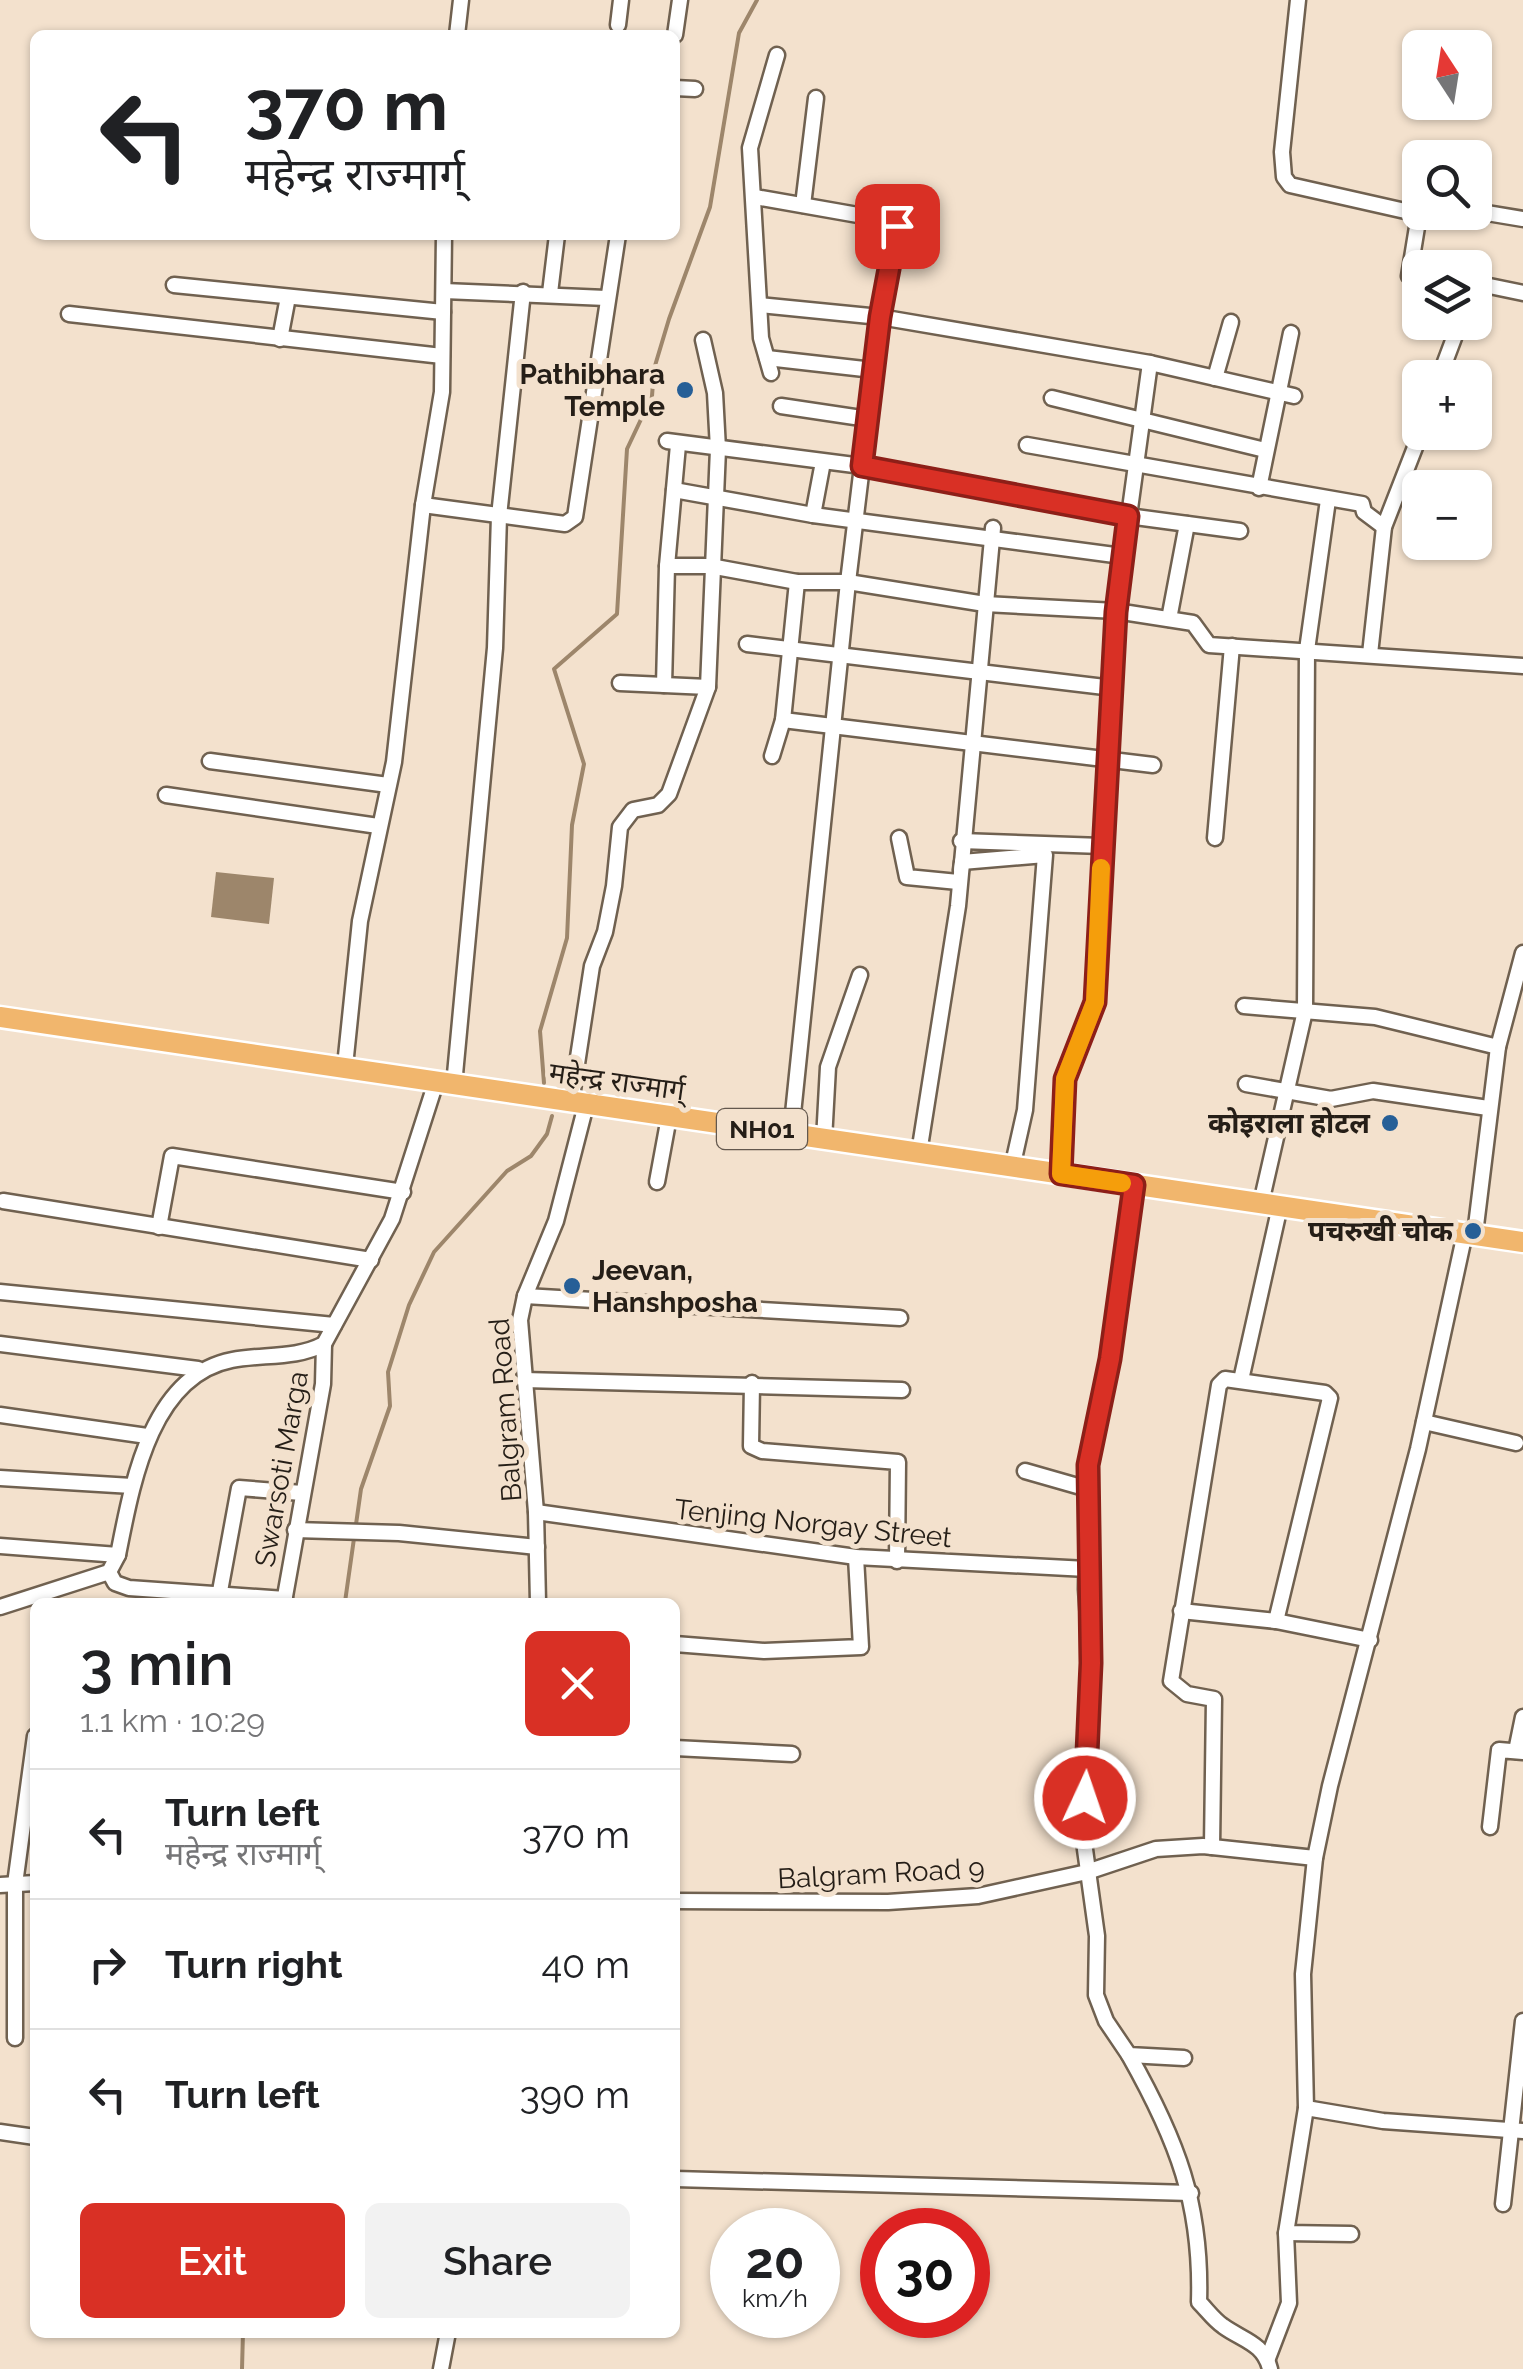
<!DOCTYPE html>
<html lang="en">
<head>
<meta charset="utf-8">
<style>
  body { margin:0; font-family:Raleway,"Noto Sans Devanagari",sans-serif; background:#f2f2f2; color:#202124; height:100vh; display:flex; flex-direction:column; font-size:38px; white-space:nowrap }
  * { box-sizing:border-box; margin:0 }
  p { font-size:32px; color:#757577 }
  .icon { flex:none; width:55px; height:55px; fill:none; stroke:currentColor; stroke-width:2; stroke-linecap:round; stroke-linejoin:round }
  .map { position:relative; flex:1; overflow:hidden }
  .side { position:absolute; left:30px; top:1598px; width:650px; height:740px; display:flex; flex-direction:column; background:#fff; border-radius:15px; box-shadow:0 2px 8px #0004 }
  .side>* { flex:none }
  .hud { position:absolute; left:30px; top:30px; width:650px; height:210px; border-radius:15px; box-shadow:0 2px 8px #0004; background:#fff; color:#202124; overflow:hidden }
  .needle { width:65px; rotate:348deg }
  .buttons { position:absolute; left:1402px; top:30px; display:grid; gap:20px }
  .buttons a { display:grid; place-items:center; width:90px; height:90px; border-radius:15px; background:#fff; box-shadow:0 2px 8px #0004; font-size:50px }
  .speed { position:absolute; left:710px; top:2208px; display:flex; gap:20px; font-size:50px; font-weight:700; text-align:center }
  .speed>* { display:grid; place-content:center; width:130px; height:130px; border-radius:50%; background:#fff; box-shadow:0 2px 8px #0004; line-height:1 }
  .speed small { font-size:25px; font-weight:400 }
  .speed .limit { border:15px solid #d22; background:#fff; color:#111 }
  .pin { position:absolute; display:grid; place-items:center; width:85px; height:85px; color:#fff; margin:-42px; border-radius:20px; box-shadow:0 5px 15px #0006 }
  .me { position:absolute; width:110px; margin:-55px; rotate:3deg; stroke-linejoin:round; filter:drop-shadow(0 0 8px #0008) }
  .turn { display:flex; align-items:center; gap:35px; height:210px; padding:0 50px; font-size:45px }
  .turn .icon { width:130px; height:130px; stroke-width:2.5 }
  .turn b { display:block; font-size:70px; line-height:85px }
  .round { display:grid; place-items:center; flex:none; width:105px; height:105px; border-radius:15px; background:#f2f2f2 }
  .summary { display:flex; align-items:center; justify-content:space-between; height:170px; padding:0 50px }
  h1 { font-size:60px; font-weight:600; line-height:75px }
  .button { display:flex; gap:20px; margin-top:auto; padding:20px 50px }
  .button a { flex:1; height:115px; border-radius:15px; background:#d93025; color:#fff; font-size:40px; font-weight:600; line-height:115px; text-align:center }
  .button a+a { background:#f2f2f2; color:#202124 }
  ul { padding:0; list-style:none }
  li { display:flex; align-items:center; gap:30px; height:130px; padding:0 50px; border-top:2px solid #e0e0e0 }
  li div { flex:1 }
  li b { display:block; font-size:38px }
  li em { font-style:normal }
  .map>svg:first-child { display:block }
  .water { fill:#9d866b }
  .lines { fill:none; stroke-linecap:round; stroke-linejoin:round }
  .stream { stroke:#9d866b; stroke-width:4 }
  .minor-casing { stroke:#706150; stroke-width:19 }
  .highway-casing { stroke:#fff; stroke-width:25 }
  .minor { stroke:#fff; stroke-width:14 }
  .highway { stroke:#f1b66d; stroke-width:20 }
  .route-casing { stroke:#8d1f18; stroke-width:25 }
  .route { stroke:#d93025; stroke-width:18 }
  .slow { stroke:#f59e0b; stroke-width:18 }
  .poi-dot { fill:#265f97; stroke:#f3e1cd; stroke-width:4 }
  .labels { text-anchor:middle; stroke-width:10; stroke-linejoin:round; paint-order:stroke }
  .shield { fill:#f3e1cd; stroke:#63584e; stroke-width:2.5 }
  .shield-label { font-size:25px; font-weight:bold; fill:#251e17 }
  .poi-label { font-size:28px; font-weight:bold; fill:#251e17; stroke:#f3e1cd; text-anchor:end }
  .street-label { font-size:28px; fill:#251e17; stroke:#f3e1cd }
</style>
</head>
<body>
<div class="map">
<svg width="1523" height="2369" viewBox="0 0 1523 2369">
  <rect width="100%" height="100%" fill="#f3e1cd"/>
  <!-- water -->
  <polygon class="water" points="216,872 274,878 269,924 211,917"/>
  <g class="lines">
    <!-- stream -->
    <g class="stream">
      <polyline points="544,1083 540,1031 567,938 572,825 584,764 554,669 617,614 627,449 652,396 654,369 669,319 710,207 739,33 757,0"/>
      <polyline points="345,1602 361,1489 390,1406 388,1372 409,1305 434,1252 507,1171 531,1156 547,1134 552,1116"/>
      <polyline points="242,2369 243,2332"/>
    </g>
    <defs>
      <g id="minor">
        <polyline points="1298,0 1282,152 1284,177 1290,185 1414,213 1417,227 1409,276 1420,285"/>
        <polyline points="618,25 621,0"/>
        <polyline points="457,35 461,0"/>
        <polyline points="675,35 680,0"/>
        <polyline points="675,88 695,89"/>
        <polyline points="755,197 892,221 898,230 880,317 848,582 791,1133"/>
        <polyline points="803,205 816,98"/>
        <polyline points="1475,211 1523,219"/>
        <polyline points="1475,283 1523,293"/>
        <polyline points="174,285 443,312"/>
        <polyline points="444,291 606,298"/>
        <polyline points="550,293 557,235"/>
        <polyline points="760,305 880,317 1150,363 1294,396"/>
        <polyline points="69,314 442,356"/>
        <polyline points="280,339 288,297"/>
        <polyline points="767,358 873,370"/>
        <polyline points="771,373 761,338 750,148 777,55"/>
        <polyline points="1215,378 1231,322"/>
        <polyline points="1439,378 1460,322"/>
        <polyline points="1052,398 1265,450"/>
        <polyline points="781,406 868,419"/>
        <polyline points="667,441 862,466 1128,516 1240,531"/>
        <polyline points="1027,445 1362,504 1364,512 1384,527"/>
        <polyline points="1259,488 1291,333"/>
        <polyline points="674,490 813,515 1122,556"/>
        <polyline points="423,505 565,524 575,517 618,235"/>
        <polyline points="813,515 823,462"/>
        <polyline points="667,566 710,566 797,582 848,582 985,604 1116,611 1193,623 1209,645 1523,666"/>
        <polyline points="1169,619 1187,524"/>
        <polyline points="747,644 1113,688"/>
        <polyline points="1370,654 1384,527 1421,432"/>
        <polyline points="620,683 708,687"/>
        <polyline points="664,685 667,566 678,445"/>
        <polyline points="783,720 1153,765"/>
        <polyline points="772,756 783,720 797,582"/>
        <polyline points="210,761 388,785"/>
        <polyline points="166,795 378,826"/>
        <polyline points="899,838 907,877 958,882"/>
        <polyline points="1215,838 1232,646"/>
        <polyline points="961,841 1102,846"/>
        <polyline points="961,870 962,862 1045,855 1025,1110 1012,1168"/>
        <polyline points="1244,1006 1375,1017 1498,1047"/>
        <polyline points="345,1066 360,921 394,762 423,505 442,392 444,235"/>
        <polyline points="1246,1084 1331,1099 1373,1091 1488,1108"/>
        <polyline points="454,1085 495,648 499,516 523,292"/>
        <polyline points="571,1103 592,966 605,932 614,886 620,827 633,810 658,805 669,794 708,687 718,449 715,393 703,340"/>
        <polyline points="824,1140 828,1067 860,975"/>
        <polyline points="919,1153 958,906 993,528"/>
        <polyline points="1061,1174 1065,1079 1095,1002 1116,611 1150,363"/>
        <polyline points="657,1182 669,1117"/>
        <polyline points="1134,1185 1111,1359 1088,1465 1086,1589 1091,1663 1083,1835 1097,1936 1096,1995 1106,2021 1129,2055 1184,2058"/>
        <polyline points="3,1201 371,1260"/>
        <polyline points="1261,1203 1305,1011 1307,650 1328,500"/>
        <polyline points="159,1227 172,1156 403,1192"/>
        <polyline points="1475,1234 1498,1047 1523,953"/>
        <polyline points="0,1292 334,1325"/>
        <polyline points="525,1296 900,1318"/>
        <polyline points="0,1344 198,1369"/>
        <polyline points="524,1380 902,1390"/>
        <polyline points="1241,1380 1280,1206"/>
        <polyline points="752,1383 751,1446 762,1451 898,1462 897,1561"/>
        <polyline points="0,1415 147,1436"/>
        <polyline points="1424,1422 1516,1443"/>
        <polyline points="1025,1471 1088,1489"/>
        <polyline points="0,1478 132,1486"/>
        <polyline points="536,1512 856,1557 1087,1569"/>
        <polyline points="295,1530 399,1533 537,1547"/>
        <polyline points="0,1546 118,1555"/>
        <polyline points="109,1572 115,1583 129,1588 285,1599"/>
        <polyline points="218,1602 239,1488 302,1493"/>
        <polyline points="284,1602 323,1384 324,1344"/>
        <polyline points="538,1602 536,1512 520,1320 525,1296 556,1221 586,1105"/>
        <path d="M0 1607 109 1572 118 1555C132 1485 150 1376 232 1360 263 1354 296 1359 324 1344L392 1219 436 1082"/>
        <polyline points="1181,1611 1276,1621 1370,1640"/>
        <polyline points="675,1644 764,1651 861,1647 856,1557"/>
        <polyline points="675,1748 792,1754"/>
        <polyline points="1516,1751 1523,1717"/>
        <polyline points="1490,1827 1499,1750 1523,1752"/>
        <polyline points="1212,1847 1214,1699 1187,1694 1171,1681 1219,1385 1225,1379 1325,1393 1330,1398 1276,1621"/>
        <polyline points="0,1885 35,1883"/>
        <polyline points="675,1901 888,1902 978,1896 1087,1872 1156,1849 1203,1846 1315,1858"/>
        <polyline points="15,2038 15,1884 35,1736"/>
        <path d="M1129 2055C1177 2140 1202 2204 1199 2302 1207 2310 1214 2320 1223 2326 1242 2340 1264 2343 1270 2369"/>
        <polyline points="1306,2108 1383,2121 1523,2131"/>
        <polyline points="0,2132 35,2137"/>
        <polyline points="675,2179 1191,2193"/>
        <polyline points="1503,2204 1523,2021"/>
        <polyline points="1351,2234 1286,2233 1306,2108 1303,1974 1315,1858 1330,1786 1418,1449 1465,1233"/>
        <polyline points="1268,2358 1289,2303 1286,2233"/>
        <polyline points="441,2369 448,2332"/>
      </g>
      <polyline id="highway" points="0,1017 1523,1242"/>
    </defs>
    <!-- minor casing -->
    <use href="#minor" class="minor-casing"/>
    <!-- highway casing -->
    <use href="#highway" class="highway-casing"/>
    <!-- minor -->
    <use href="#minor" class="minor"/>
    <!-- highway -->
    <use href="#highway" class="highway"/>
  </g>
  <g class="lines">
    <defs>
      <polyline id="route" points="897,226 880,317 862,466 1128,516 1116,612 1095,1002 1065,1079 1061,1174 1134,1185 1110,1359 1088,1465 1091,1663 1085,1798"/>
    </defs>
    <!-- route casing -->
    <use href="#route" class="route-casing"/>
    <!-- route -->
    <use href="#route" class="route"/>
    <!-- slow -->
    <polyline class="slow" points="1101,868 1095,1002 1065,1079 1061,1174 1122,1183"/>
  </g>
  <!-- markers -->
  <g class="poi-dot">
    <circle cx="685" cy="390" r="10"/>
    <circle cx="1390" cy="1123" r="10"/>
    <circle cx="1473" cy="1231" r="10"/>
    <circle cx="572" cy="1286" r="10"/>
  </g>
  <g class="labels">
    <!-- shield labels -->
    <rect class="shield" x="717" y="1109" width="90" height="40" rx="8"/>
    <g class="shield-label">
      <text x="762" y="1138">NH01</text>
    </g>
    <!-- poi labels -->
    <g class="poi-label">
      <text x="665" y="384">Pathibhara<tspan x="665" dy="32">Temple</tspan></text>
      <text x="1370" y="1133">कोइराला होटल</text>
      <text x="1453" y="1241">पचरुखी चोक</text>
      <text x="592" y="1280" text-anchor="start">Jeevan,<tspan x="592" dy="32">Hanshposha</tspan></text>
    </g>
    <!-- street labels -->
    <g class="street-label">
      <text transform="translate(617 1081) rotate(8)" y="10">महेन्द्र राज्मार्ग्</text>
      <text transform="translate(505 1410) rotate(-94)" y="10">Balgram Road</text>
      <text transform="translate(281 1469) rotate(-80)" y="10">Swarsoti Marga</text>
      <text transform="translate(813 1523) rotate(6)" y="10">Tenjing Norgay Street</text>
      <text transform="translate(881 1873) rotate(-3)" y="10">Balgram Road 9</text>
    </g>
  </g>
</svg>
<div class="buttons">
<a><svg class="needle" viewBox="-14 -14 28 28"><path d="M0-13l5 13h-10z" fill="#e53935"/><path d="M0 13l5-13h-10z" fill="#757577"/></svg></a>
<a><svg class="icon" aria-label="search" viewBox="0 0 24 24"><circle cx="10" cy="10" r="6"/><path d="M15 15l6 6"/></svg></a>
<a><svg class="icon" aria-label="layers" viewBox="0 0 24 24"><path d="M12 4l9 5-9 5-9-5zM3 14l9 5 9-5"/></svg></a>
<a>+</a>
<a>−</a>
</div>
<div class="speed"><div>20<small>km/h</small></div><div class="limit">30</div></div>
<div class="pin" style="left:897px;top:226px;background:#d93025"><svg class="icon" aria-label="arrive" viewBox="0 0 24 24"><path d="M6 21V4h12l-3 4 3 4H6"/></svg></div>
<svg class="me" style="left:1085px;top:1798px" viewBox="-20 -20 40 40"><circle r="17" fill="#d93025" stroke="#fff" stroke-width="3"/><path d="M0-11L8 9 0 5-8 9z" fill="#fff"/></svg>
<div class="hud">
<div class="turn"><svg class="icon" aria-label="left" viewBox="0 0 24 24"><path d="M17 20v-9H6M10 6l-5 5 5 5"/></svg><div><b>370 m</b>महेन्द्र राज्मार्ग्</div></div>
</div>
<section class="side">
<div class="summary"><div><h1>3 min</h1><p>1.1 km · 10:29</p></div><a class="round" style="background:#d93025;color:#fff"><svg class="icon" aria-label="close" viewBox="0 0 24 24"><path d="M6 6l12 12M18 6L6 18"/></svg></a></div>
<ul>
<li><svg class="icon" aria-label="left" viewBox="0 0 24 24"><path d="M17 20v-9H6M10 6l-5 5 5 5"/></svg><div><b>Turn left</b><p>महेन्द्र राज्मार्ग्</p></div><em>370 m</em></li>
<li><svg class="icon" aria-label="right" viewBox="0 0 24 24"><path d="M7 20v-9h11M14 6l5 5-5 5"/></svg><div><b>Turn right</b></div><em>40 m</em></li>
<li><svg class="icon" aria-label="left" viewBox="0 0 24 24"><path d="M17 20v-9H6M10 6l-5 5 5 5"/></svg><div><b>Turn left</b></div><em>390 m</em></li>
</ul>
<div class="button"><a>Exit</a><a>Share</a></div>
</section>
</div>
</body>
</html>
